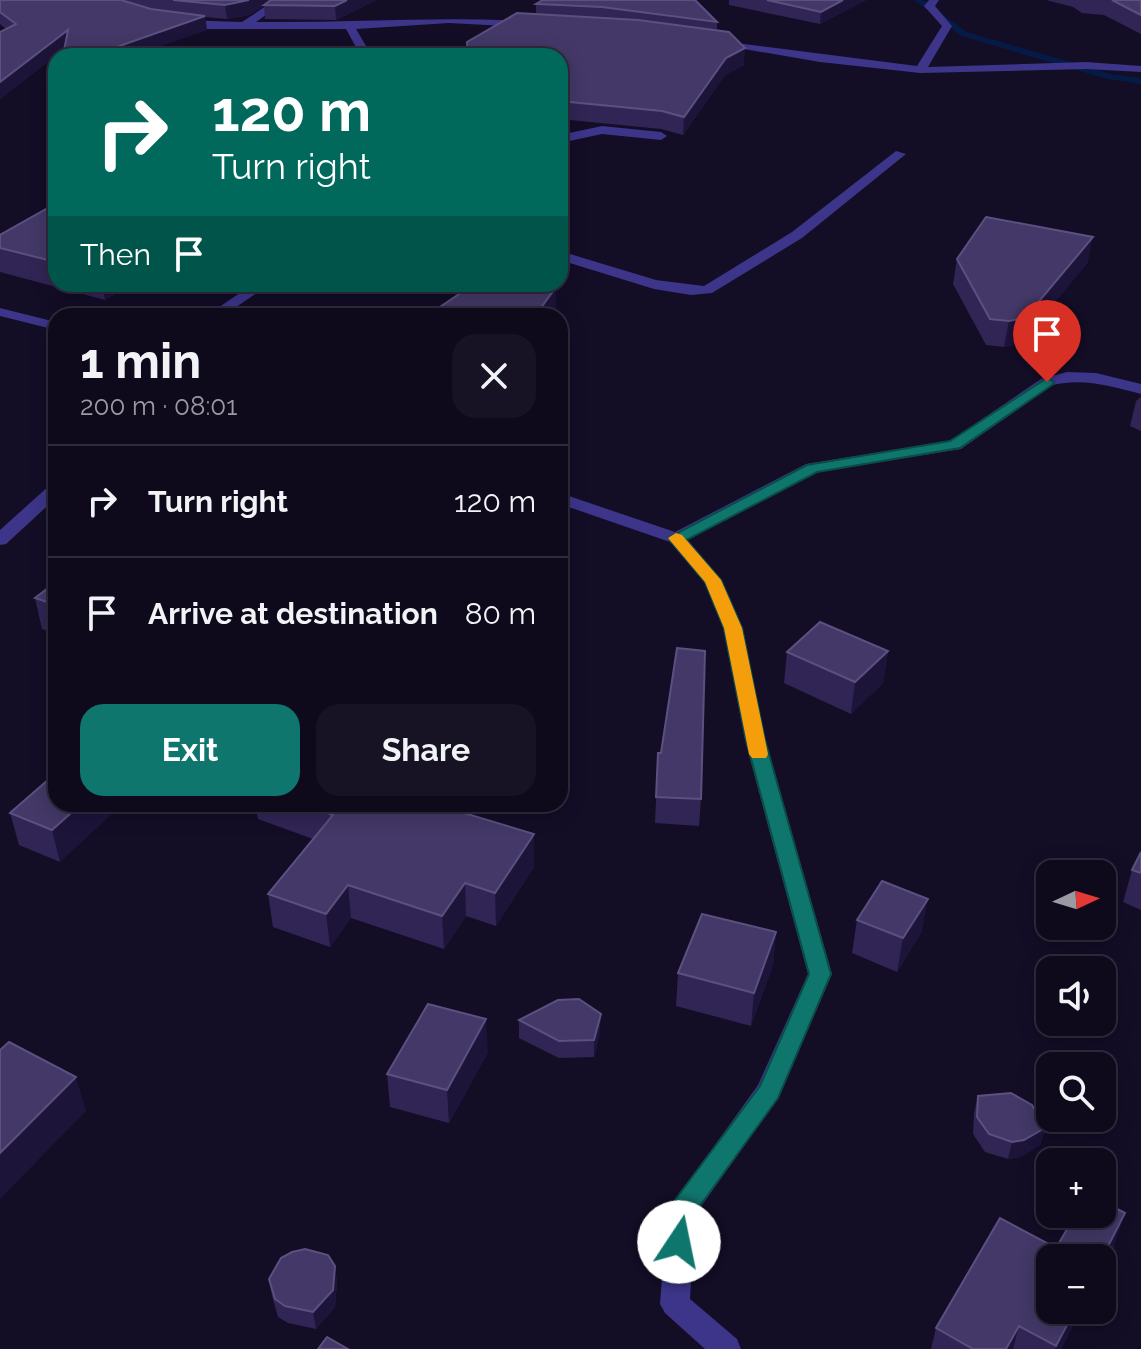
<!DOCTYPE html>
<html lang="en">
<head>
<meta charset="utf-8">
<style>
  body { margin:0; font-family:Raleway,sans-serif; background:#171325; color:#f1f3f6; height:100vh; display:flex; flex-direction:column; font-size:30px; white-space:nowrap }
  * { box-sizing:border-box; margin:0 }
  p { font-size:26px; color:#9b9aa3 }
  .icon { flex:none; width:44px; height:44px; fill:none; stroke:currentColor; stroke-width:2; stroke-linecap:round; stroke-linejoin:round }
  .map { position:relative; flex:1; overflow:hidden }
  .side { position:absolute; left:48px; top:308px; width:520px; height:504px; display:flex; flex-direction:column; background:#0e0a1c; border-radius:24px; box-shadow:0 4px 20px #0003,0 0 0 2px #2e2b3b }
  .side>* { flex:none }
  .top-card { position:absolute; left:48px; top:48px; width:520px; height:244px; border-radius:24px; box-shadow:0 4px 20px #0003,0 0 0 2px #2e2b3b; background:#00695c; color:#fff; overflow:hidden }
  .needle { width:52px; rotate:86deg }
  .tools { position:absolute; left:1036px; top:860px; display:grid; gap:16px }
  .tools a { display:grid; place-items:center; width:80px; height:80px; border-radius:16px; background:#0e0a1c; box-shadow:0 4px 20px #0003,0 0 0 2px #2e2b3b; font-size:40px }
  .pin { position:absolute; display:grid; place-items:center; width:68px; height:68px; color:#fff; margin:-82px -34px; border-radius:50% 50% 50% 0; rotate:-45deg; box-shadow:0 0 8px #0007 }
  .pin .icon { rotate:45deg }
  .me { position:absolute; width:88px; margin:-44px; rotate:11deg; stroke-linejoin:round; filter:drop-shadow(0 0 6px #0008) }
  .turn { display:flex; align-items:center; gap:28px; height:168px; padding:0 32px; font-size:36px }
  .turn .icon { width:104px; height:104px; stroke-width:2.5 }
  .turn b { display:block; font-size:56px; line-height:68px }
  .then { display:flex; align-items:center; height:76px; padding:0 32px; background:#0003; gap:16px; font-size:30px }
  .round { display:grid; place-items:center; flex:none; width:84px; height:84px; border-radius:24px; background:#171325 }
  .overview { display:flex; align-items:center; justify-content:space-between; height:136px; padding:0 32px }
  h1 { font-size:48px; font-weight:700; line-height:60px }
  .action { display:flex; gap:16px; margin-top:auto; padding:16px 32px }
  .action a { flex:1; height:92px; border-radius:24px; background:#0f766e; color:#fff; font-size:32px; font-weight:700; line-height:92px; text-align:center }
  .action a+a { background:#171325; color:#f1f3f6 }
  ul { padding:0; list-style:none }
  li { display:flex; align-items:center; gap:24px; height:112px; padding:0 32px; border-top:2px solid #2e2b3b }
  li div { flex:1 }
  li b { display:block; font-size:30px }
  li em { font-style:normal }
  .map>svg:first-child { display:block }
  .lines { fill:none; stroke-linecap:round; stroke-linejoin:round }
  .stream { fill:#061a46; fill-rule:evenodd }
  .street { fill:#3c3589; fill-rule:evenodd }
  .wall { fill:#312555 }
  .shaded-wall { fill:#1d143a }
  .building { fill:#433867; stroke:#5b507f; stroke-width:2 }
  .route { fill:#0f766e; stroke:#0a4d48; stroke-width:2 }
  .slow { fill:#f59e0b }
</style>
</head>
<body>
<div class="map">
<svg width="1141" height="1349" viewBox="0 0 1141 1349">
  <rect width="100%" height="100%" fill="#130d26"/>
  <g class="lines">
    <!-- stream -->
    <polygon class="stream" points="914,0 923,0 967,32 1111,74 1141,78 1141,84 1107,79 961,36"/>
    <!-- street -->
    <g class="street">
      <path d="M275 0H287L256 22C346 23 435 16 525 21L530 24 525 27 449 23 356 29 369 51 366 56H354L358 51 346 29H200L175 23 180 20 242 22Z"/>
      <polygon points="929,0 939,0 935,6 952,26 928,67 1086,62 1141,66 1141,72 1086,69 920,73 820,62 715,44 720,41 917,66 942,26 924,6"/>
      <polygon points="602,126 661,132 667,136 661,140 602,134 560,143 560,135"/>
      <polygon points="896,151 906,154 802,238 712,293 691,295 654,289 560,260 560,251 656,280 704,286 792,232"/>
      <polygon points="253,284 270,284 223,316 206,316"/>
      <polygon points="0,308 56,322 56,330 0,316"/>
      <path d="M1067 372 1096 373 1141 384V394C1111 386 1083 378 1053 385L961 449 817 472 687 539 722 580 743 628 765 740 832 974 778 1098 695 1215 690 1299 737 1339 741 1349H705L665 1313 660 1304 667 1212 758 1085 808 974 745 740 723 628 704 582 670 542 560 504V493L675 532 806 464 950 441 1041 379Z"/>
      <polygon points="56,484 56,498 6,544 0,545 0,530 50,485"/>
    </g>
  </g>
  <!-- wall -->
  <g class="wall">
    <polygon points="0,0 376,0 336,20 265,19 264,6 249,15 227,19 205,17 207,30 64,49 0,99 6,29 0,24"/>
    <polygon points="538,0 695,0 717,22 717,31 744,65 725,75 683,135 661,129 560,119 560,56 536,14 536,4 542,1"/>
    <polygon points="729,0 866,0 820,24 729,5"/>
    <polygon points="1046,0 1141,0 1141,34 1104,15 1082,13 1073,7"/>
    <polygon points="56,205 56,284 131,284 105,300 0,272 0,235"/>
    <polygon points="957,259 1088,262 1021,343 1004,347 986,345 953,284"/>
    <polygon points="440,307 556,314 554,316 440,316"/>
    <polygon points="1141,397 1141,431 1130,426 1136,401"/>
    <polygon points="56,582 56,634 42,629 35,598"/>
    <polygon points="888,651 883,683 851,714 784,683 787,652"/>
    <polygon points="658,753 701,799 699,826 655,823"/>
    <polygon points="56,773 60,862 19,845 10,813"/>
    <polygon points="255,804 434,804 534,867 496,926 466,916 444,949 351,918 330,947 273,927 268,894 313,839 258,819"/>
    <polygon points="1141,852 1141,910 1123,902 1132,870"/>
    <polygon points="857,920 922,931 897,972 852,953"/>
    <polygon points="776,932 773,965 751,1026 676,1006 678,973"/>
    <polygon points="519,1020 600,1032 594,1057 559,1058 519,1038"/>
    <polygon points="488,1052 449,1123 390,1107 387,1074"/>
    <polygon points="978,1096 1045,1128 1040,1145 1020,1157 1008,1159 985,1152 973,1134 974,1113"/>
    <polygon points="1114,1246 1102,1270 1102,1258 1081,1310 1061,1349 931,1349 936,1328 1056,1248"/>
    <polygon points="335,1266 337,1283 335,1307 316,1329 288,1323 278,1317 272,1296 269,1279"/>
  </g>
  <!-- shaded-wall -->
  <g class="shaded-wall">
    <polygon points="249,0 274,0 249,15 227,19 225,5"/>
    <polygon points="347,0 376,0 336,20 335,6"/>
    <polygon points="843,0 866,0 820,24 821,12"/>
    <polygon points="205,16 207,30 134,56 91,56"/>
    <polygon points="68,30 70,44 0,99 0,82"/>
    <polygon points="745,48 744,65 725,75 683,135 684,117 726,58"/>
    <polygon points="1093,237 1088,262 1021,343 1004,347 1009,321"/>
    <polygon points="102,284 131,284 105,300"/>
    <polygon points="556,287 556,314 554,316 535,316"/>
    <polygon points="888,651 883,683 851,714 855,682"/>
    <polygon points="81,804 123,804 60,862 52,830"/>
    <polygon points="534,834 534,867 496,926 495,893"/>
    <polygon points="465,883 466,916 444,949 442,916"/>
    <polygon points="348,885 351,918 330,947 326,914"/>
    <polygon points="928,899 922,931 897,972 903,938"/>
    <polygon points="776,932 773,965 751,1026 754,993"/>
    <polygon points="601,1014 600,1032 594,1057 594,1040"/>
    <polygon points="486,1019 488,1052 449,1123 447,1090"/>
    <polygon points="76,1077 86,1111 0,1199 0,1153"/>
    <polygon points="1045,1128 1040,1145 1020,1157 1008,1159 1012,1142"/>
    <polygon points="1125,1213 1114,1246 1102,1270 1102,1258"/>
    <polygon points="335,1266 337,1283 335,1307 316,1329 313,1312"/>
    <polygon points="1075,1310 1081,1310 1061,1349 1055,1349"/>
    <polygon points="1019,1326 1013,1349 1006,1349"/>
  </g>
  <!-- building -->
  <g class="building">
    <polygon points="0,0 121,0 151,9 205,16 91,56 63,56 68,30 0,82 0,32 16,24 0,12"/>
    <polygon points="173,0 249,0 225,5"/>
    <polygon points="271,0 347,0 335,6 264,5"/>
    <polygon points="543,0 695,0 717,22 602,7 536,4"/>
    <polygon points="767,0 843,0 821,12"/>
    <polygon points="1112,0 1141,0 1141,15"/>
    <polygon points="517,13 638,20 729,32 745,48 726,58 684,117 662,111 560,101 560,56 468,56 467,42"/>
    <polygon points="55,204 56,262 0,248 0,235"/>
    <polygon points="986,217 1093,237 1025,318 1009,321 990,319 957,259"/>
    <polygon points="474,284 546,284 556,287 535,316 467,316 440,307"/>
    <polygon points="56,582 56,605 35,598"/>
    <polygon points="820,622 888,651 855,682 787,652"/>
    <polygon points="677,648 705,651 701,799 656,797 658,753 661,753"/>
    <polygon points="56,773 56,804 81,804 52,830 10,813"/>
    <polygon points="303,804 434,804 534,834 495,893 465,883 442,916 348,885 326,914 268,894 333,815"/>
    <polygon points="1141,852 1141,873 1132,870"/>
    <polygon points="882,881 928,899 903,938 857,920"/>
    <polygon points="702,914 776,932 754,993 678,973"/>
    <polygon points="579,999 601,1014 594,1040 559,1041 519,1020 558,1000"/>
    <polygon points="428,1004 486,1019 447,1090 387,1074"/>
    <polygon points="9,1042 76,1077 0,1153 0,1050"/>
    <polygon points="1011,1093 1032,1105 1045,1128 1024,1140 1012,1142 989,1134 977,1117 978,1096"/>
    <polygon points="1102,1201 1125,1213 1102,1258 1050,1258 1050,1310 1075,1310 1056,1346 1019,1326 1006,1349 973,1349 936,1328 1000,1218 1056,1248 1076,1214 1102,1214"/>
    <polygon points="305,1249 328,1255 335,1266 333,1290 313,1312 285,1306 275,1299 269,1279 281,1258 292,1252"/>
    <polygon points="327,1337 348,1349 318,1349"/>
  </g>
  <!-- route -->
  <path class="route" d="M1047 378 1054 382 1052 385 960 448 817 472 686 540 721 580 742 628 765 740 831 974 778 1098 694 1214 692 1242 688 1250 679 1254 670 1250C664 1237 666 1217 672 1204L760 1086 809 974 746 740 724 628 705 582 668 538 807 465 950 441Z"/>
  <!-- slow -->
  <polygon class="slow" points="676,533 682,535 721,580 742,628 768,754 766,758 752,758 749,754 724,628 705,582 668,538"/>
</svg>
<div class="tools">
<a><svg class="needle" viewBox="-14 -14 28 28"><path d="M0-13l5 13h-10z" fill="#e53935"/><path d="M0 13l5-13h-10z" fill="#9b9aa3"/></svg></a>
<a><svg class="icon" aria-label="sound" viewBox="0 0 24 24"><path d="M4 9h4l5-4v14l-5-4H4zM17 9q2 3 0 6"/></svg></a>
<a><svg class="icon" aria-label="search" viewBox="0 0 24 24"><circle cx="10" cy="10" r="6"/><path d="M15 15l6 6"/></svg></a>
<a>+</a>
<a>−</a>
</div>
<div class="pin" style="left:1047px;top:382px;background:#d93025"><svg class="icon" aria-label="arrive" viewBox="0 0 24 24"><path d="M6 21V4h12l-3 4 3 4H6"/></svg></div>
<svg class="me" style="left:679px;top:1242px" viewBox="-20 -20 40 40"><circle r="19" fill="#fff"/><path d="M0-13L10 11 0 6-10 11z" fill="#0f766e"/></svg>
<div class="top-card">
<div class="turn"><svg class="icon" aria-label="right" viewBox="0 0 24 24"><path d="M7 20v-9h11M14 6l5 5-5 5"/></svg><div><b>120 m</b>Turn right</div></div>
<div class="then">Then<svg class="icon" aria-label="arrive" viewBox="0 0 24 24"><path d="M6 21V4h12l-3 4 3 4H6"/></svg></div>
</div>
<section class="side">
<div class="overview"><div><h1>1 min</h1><p>200 m · 08:01</p></div><a class="round"><svg class="icon" aria-label="close" viewBox="0 0 24 24"><path d="M6 6l12 12M18 6L6 18"/></svg></a></div>
<ul>
<li><svg class="icon" aria-label="right" viewBox="0 0 24 24"><path d="M7 20v-9h11M14 6l5 5-5 5"/></svg><div><b>Turn right</b></div><em>120 m</em></li>
<li><svg class="icon" aria-label="arrive" viewBox="0 0 24 24"><path d="M6 21V4h12l-3 4 3 4H6"/></svg><div><b>Arrive at destination</b></div><em>80 m</em></li>
</ul>
<div class="action"><a>Exit</a><a>Share</a></div>
</section>
</div>
</body>
</html>
